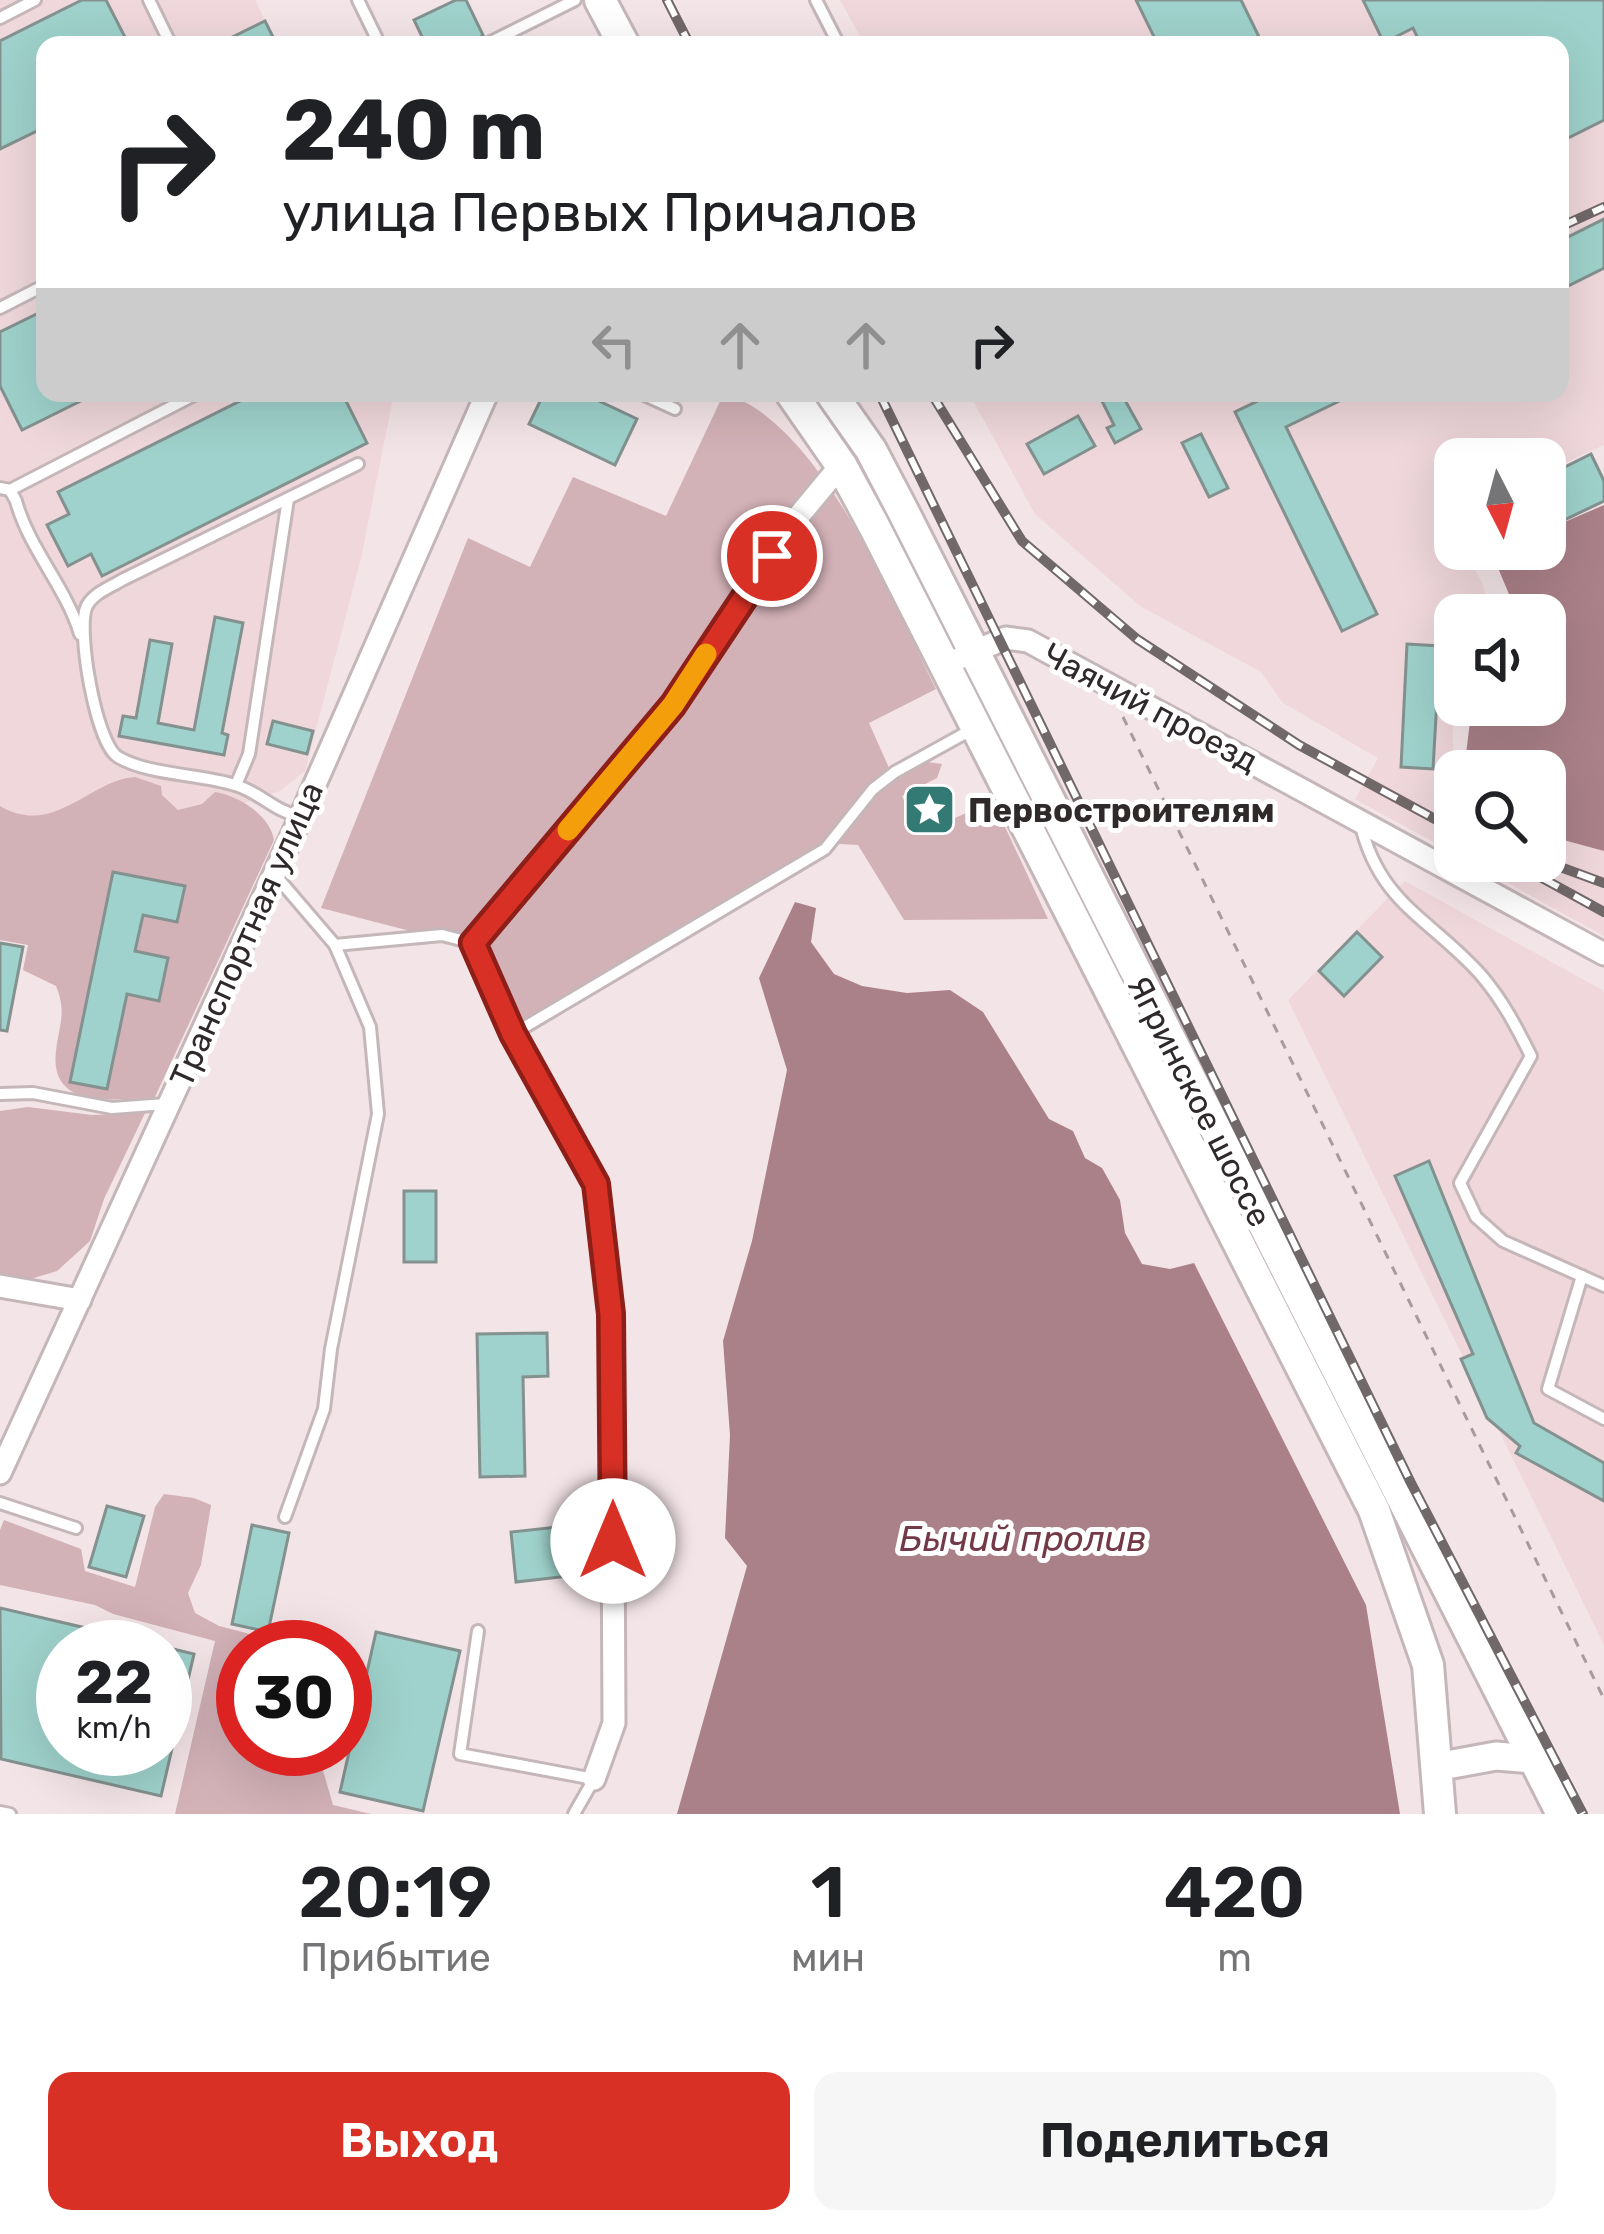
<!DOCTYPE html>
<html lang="ru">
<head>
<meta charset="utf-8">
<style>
  body { margin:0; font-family:Rubik,sans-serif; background:#f6f6f6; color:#202124; height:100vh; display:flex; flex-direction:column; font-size:45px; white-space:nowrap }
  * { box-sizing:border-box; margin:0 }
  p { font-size:39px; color:#757577 }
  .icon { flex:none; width:66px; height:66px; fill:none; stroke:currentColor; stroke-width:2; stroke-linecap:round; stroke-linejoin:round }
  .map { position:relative; height:1814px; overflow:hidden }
  .sheet { display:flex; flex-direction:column; background:#fff; flex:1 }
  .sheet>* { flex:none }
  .banner { position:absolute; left:36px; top:36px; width:1533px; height:366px; border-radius:24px; box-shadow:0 12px 48px #0002; background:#fff; color:#202124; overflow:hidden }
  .needle { width:78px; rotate:174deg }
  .tools { position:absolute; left:1434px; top:438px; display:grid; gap:24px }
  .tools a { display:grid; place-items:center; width:132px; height:132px; border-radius:24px; background:#fff; box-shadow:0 12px 48px #0002; font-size:60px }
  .speed { position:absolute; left:36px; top:1620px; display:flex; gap:24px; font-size:60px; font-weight:700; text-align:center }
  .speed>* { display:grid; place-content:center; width:156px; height:156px; border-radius:50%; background:#fff; box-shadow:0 12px 48px #0002; line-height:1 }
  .speed small { font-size:30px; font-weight:400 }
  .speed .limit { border:18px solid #d22; background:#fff; color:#111 }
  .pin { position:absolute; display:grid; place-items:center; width:102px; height:102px; color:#fff; margin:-51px; border:6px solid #fff; border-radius:50%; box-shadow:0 3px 12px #0007 }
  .me { position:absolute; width:132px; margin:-66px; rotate:0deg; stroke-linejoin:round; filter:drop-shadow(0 0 9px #0008) }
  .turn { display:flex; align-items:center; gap:42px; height:252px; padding:0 48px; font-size:54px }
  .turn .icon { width:156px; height:156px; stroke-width:2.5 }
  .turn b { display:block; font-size:84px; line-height:102px }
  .lanes { display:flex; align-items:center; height:114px; padding:0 48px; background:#0003; justify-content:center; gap:60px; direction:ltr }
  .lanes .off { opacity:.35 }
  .eta { display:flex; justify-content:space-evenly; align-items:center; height:204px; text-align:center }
  .eta b { font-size:72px; font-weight:600; line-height:84px }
  .cta { display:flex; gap:24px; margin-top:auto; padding:24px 48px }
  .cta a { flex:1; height:138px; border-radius:24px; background:#d93025; color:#fff; font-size:48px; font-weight:600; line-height:138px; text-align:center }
  .cta a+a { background:#f6f6f6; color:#202124 }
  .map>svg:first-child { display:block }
  .built { fill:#efd7db }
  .green { fill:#d2b1b7; fill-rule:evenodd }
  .water { fill:#ab8189 }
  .building { fill:#9fd2cc; stroke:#83918f; stroke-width:3 }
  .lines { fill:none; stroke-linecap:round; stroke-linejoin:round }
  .service-casing { stroke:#c5b7b9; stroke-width:16 }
  .minor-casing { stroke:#c5b7b9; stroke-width:27 }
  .tertiary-casing { stroke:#c5b7b9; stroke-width:33 }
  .secondary-casing { stroke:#c5b7b9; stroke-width:36 }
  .path { stroke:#a69b9d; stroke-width:3; stroke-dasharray:9 9; stroke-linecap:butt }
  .service { stroke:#fff; stroke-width:10 }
  .minor { stroke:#fff; stroke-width:21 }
  .tertiary { stroke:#fff; stroke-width:27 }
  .secondary { stroke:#fff; stroke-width:30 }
  .rail-casing { stroke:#71686a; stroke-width:10 }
  .rail { stroke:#fff; stroke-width:6; stroke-dasharray:18; stroke-linecap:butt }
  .route-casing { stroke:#8d1f18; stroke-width:30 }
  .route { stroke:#d93025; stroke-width:21 }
  .slow { stroke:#f59e0b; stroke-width:21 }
  .labels { text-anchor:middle; stroke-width:10; stroke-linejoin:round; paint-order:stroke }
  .street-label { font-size:33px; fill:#2f292a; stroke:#fff }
  .poi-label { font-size:33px; font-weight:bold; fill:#2f292a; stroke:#fff; text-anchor:start }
  .water-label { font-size:36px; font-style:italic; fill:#743947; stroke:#fff }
</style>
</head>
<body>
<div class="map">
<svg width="1604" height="1814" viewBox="0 0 1604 1814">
  <rect width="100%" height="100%" fill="#f3e4e7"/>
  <!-- built -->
  <g class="built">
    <polygon points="0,0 255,0 277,45 45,45 45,393 394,393 361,558 305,771 280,791 0,886"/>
    <polygon points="840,0 1604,0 1604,445 1545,472 1545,459 1455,459 1455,514 1449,517 1455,530 1455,549 1465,549 1483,585 1490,615 1455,615 1452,800 1455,802 1455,854 1355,799 1378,758 1283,703 1261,672 1140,606 1035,514 969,393 1560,393 1560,45 865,45"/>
    <polygon points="1545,835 1604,851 1604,936 1468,861 1545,861"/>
    <polygon points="1405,881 1604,991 1604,1645 1288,1000"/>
  </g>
  <!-- green -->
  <g class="green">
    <path d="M724 393C822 424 892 602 936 689L869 723 894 779 927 762 942 764 937 778 902 796 919 834 993 801 1048 919 904 920 858 845 823 843 524 1021 488 951 321 908 468 538 530 567 573 477 666 516Z"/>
    <path d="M135 777 161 786 162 795 178 810 202 804 215 792C239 796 270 815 274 840L155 1097C114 1100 49 1110 56 1051 59 1025 67 1012 56 986L23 970 28 945 0 940V806C54 838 89 780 135 777ZM114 872 185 887 177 922 143 915 135 951 168 958 158 1001 126 994Z"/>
    <polygon points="28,1107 92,1115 145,1113 104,1199 90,1241 57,1271 14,1284 0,1282 0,1111"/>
    <polygon points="164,1494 194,1498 211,1505 201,1565 188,1593 195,1613 219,1626 266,1638 269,1647 243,1647 243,1749 307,1749 320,1760 333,1805 371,1814 175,1814 215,1641 113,1614 95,1605 0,1585 0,1530 4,1520 81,1549 85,1571 135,1587 155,1507"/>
  </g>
  <!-- water -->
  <g class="water">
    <polygon points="1545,497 1560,524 1604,505 1604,851 1545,835 1545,771 1464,771 1472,705 1545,705 1545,615 1512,615 1514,606 1490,549 1545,549"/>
    <polygon points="795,902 816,908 811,942 834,974 862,986 907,993 950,990 983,1012 1049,1119 1073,1131 1085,1158 1102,1168 1120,1200 1125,1233 1142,1264 1170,1269 1194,1263 1366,1605 1400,1814 677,1814 747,1566 725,1538 730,1435 723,1341 752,1241 787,1070 759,978"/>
  </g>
  <!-- building -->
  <g class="building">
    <polygon points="82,0 106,0 129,45 45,45 45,127 0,149 0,41"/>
    <polygon points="456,0 466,0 483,35 471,45 426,45 414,20"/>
    <polygon points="1136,0 1241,0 1263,45 1158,45"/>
    <polygon points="1363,0 1604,0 1604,120 1560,142 1560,45 1421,45 1413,28 1384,43"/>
    <polygon points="265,21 277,45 216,45"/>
    <polygon points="1604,219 1604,268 1560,290 1560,241"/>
    <polygon points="45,310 45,393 97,393 22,430 0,386 0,332"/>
    <polygon points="256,393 342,393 367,443 102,576 91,554 68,566 47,525 69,514 58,492"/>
    <polygon points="544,393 582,393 637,419 615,465 529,424"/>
    <polygon points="1116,393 1121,393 1141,429 1115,443 1107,428 1114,425 1102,401"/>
    <polygon points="1274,393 1356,393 1286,427 1377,614 1342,631 1235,412"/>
    <polygon points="1078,416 1095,446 1044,474 1027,444"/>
    <polygon points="1201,434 1228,488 1209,497 1182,443"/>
    <polygon points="1591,454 1604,481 1604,501 1560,522 1545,492 1545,477"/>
    <polygon points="215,617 243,623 222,733 228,735 224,755 119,736 123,716 136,718 150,640 172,644 158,723 194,730"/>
    <polygon points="1407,644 1440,646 1433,769 1401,767"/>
    <polygon points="273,721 313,731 307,754 267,744"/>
    <polygon points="113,872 185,886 177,922 143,915 135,951 168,958 159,1001 127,994 107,1089 70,1082"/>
    <polygon points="1357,932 1382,957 1344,996 1319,971"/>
    <polygon points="0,943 23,947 7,1031 0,1030"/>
    <polygon points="1429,1161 1534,1423 1604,1463 1604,1501 1516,1453 1520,1446 1487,1418 1461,1359 1473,1354 1395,1176"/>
    <rect x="404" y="1191" width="32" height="71"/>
    <polygon points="547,1333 548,1376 523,1377 525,1476 480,1477 477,1334"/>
    <polygon points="107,1506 144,1516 126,1577 89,1567"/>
    <polygon points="586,1524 587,1574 516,1582 511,1532"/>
    <polygon points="252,1525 289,1533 268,1632 232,1624"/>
    <polygon points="0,1608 142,1641 141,1647 63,1647 63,1749 165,1749 165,1647 194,1654 161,1796 1,1759"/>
    <polygon points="376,1632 460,1651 423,1811 340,1792"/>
  </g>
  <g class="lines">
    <defs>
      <g id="service">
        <polyline points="149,0 171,45"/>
        <polyline points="358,0 380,45"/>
        <polyline points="816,0 839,45"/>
        <polyline points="0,18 35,0"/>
        <polyline points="485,45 575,0"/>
        <polyline points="0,308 45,285"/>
        <polyline points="640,393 675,409"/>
        <path d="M0 488 10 490 16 501C29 549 66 587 80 634"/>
        <polyline points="10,490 198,393"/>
        <polyline points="236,785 249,754 288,499"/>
        <path d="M301 816C276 813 260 792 235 785 201 774 148 775 118 757 96 744 77 632 86 608 91 594 111 587 122 580L358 464"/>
        <path d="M1360 822C1379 904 1430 918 1481 975 1503 1001 1516 1026 1531 1056L1460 1183 1476 1217 1503 1241 1604 1286"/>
        <polyline points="276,876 335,945 442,935 473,943"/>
        <polyline points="513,1034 825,849 873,789 895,772 971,730"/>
        <polyline points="0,1094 33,1093 112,1108 166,1104"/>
        <polyline points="1582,1276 1548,1389 1604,1419"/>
        <polyline points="0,1503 76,1528"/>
        <polyline points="285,1517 324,1409 331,1349 378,1114 370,1027 335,945"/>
        <polyline points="478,1631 460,1754 594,1779 574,1814"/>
        <polyline points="0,1812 10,1814"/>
      </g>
      <g id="minor">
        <polyline points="962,657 1006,638 1028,641 1604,954"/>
        <polyline points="0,1286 80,1300"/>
        <polyline points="0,1473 301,816 487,393"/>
        <polyline points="594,1779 614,1723 612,1314 596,1184 513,1034 473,943 673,705 797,518 841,465"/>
      </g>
      <polyline id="tertiary" points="1436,1767 1496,1756 1533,1759"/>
      <g id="secondary">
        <polyline points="600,0 624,45"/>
        <polyline points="791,393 841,465 874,526 1374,1510 1428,1665 1440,1814"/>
        <polyline points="831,393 871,450 903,511 1562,1814"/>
      </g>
    </defs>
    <!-- service casing -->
    <use href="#service" class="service-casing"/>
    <!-- minor casing -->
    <use href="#minor" class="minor-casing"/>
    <!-- tertiary casing -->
    <use href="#tertiary" class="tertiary-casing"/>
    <!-- secondary casing -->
    <use href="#secondary" class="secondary-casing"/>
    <!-- path -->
    <polyline class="path" points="1123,717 1604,1699"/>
    <!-- service -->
    <use href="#service" class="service"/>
    <!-- minor -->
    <use href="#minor" class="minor"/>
    <!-- tertiary -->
    <use href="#tertiary" class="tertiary"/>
    <!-- secondary -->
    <use href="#secondary" class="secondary"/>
    <defs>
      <g id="rail">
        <polyline points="667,0 690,45"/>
        <polyline points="1560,227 1604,207"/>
        <polyline points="879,393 1411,1483 1583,1814"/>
        <polyline points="931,393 1022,541 1137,639 1299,745 1455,830"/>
        <polyline points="1511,861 1604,912"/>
        <polyline points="1544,861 1604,883"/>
      </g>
    </defs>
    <!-- rail casing -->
    <use href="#rail" class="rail-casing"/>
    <!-- rail -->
    <use href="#rail" class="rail"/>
  </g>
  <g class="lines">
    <defs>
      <polyline id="route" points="613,1541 611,1314 596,1184 513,1034 473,943 673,705 772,556"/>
    </defs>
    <!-- route casing -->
    <use href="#route" class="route-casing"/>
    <!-- route -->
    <use href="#route" class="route"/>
    <!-- slow -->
    <polyline class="slow" points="568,830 673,705 706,654"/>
  </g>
  <!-- icons -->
  <defs>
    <symbol id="sight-square" viewBox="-11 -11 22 22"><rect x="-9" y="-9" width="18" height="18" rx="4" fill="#337a74" stroke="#fff"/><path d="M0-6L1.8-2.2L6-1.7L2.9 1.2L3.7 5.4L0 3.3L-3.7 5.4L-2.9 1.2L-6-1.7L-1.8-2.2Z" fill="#fff"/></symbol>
  </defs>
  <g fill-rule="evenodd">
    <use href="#sight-square" x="900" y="780" width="59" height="59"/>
  </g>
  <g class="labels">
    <!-- street labels -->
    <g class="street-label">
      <text transform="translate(1151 707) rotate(28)" y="12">Чаячий проезд</text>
      <text transform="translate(246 934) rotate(-66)" y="12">Транспортная улица</text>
      <text transform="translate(1200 1101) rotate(63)" y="12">Ягринское шоссе</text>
    </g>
    <!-- poi labels -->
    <g class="poi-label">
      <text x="968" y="822">Первостроителям</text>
    </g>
    <!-- water labels -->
    <g class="water-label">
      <text x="1023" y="1551">Бычий пролив</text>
    </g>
  </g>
</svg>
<div class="tools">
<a><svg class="needle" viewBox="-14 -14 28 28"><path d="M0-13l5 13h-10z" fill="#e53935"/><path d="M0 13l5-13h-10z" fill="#757577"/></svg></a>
<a><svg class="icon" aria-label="sound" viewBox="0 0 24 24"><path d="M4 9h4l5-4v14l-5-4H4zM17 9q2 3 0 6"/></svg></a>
<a><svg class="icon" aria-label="search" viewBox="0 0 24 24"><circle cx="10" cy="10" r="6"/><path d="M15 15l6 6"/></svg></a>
</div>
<div class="speed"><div>22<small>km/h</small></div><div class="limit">30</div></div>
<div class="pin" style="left:772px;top:556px;background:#d93025"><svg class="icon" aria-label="arrive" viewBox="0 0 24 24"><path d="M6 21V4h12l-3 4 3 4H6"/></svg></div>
<svg class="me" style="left:613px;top:1541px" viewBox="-20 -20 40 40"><circle r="19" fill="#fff"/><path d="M0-13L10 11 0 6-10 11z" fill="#d93025"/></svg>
<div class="banner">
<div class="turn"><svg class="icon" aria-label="right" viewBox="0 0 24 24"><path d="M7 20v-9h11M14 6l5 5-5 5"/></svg><div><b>240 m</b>улица Первых Причалов</div></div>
<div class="lanes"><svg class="icon off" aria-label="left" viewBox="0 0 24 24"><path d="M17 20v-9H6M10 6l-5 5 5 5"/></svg><svg class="icon off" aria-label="ahead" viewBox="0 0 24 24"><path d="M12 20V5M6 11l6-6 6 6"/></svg><svg class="icon off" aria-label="ahead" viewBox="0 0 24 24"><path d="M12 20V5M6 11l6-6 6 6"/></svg><svg class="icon" aria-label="right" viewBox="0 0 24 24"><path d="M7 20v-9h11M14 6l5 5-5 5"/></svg></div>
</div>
</div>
<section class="sheet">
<div class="eta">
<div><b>20:19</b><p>Прибытие</p></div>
<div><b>1</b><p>мин</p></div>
<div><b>420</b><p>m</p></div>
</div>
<div class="cta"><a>Выход</a><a>Поделиться</a></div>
</section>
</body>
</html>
